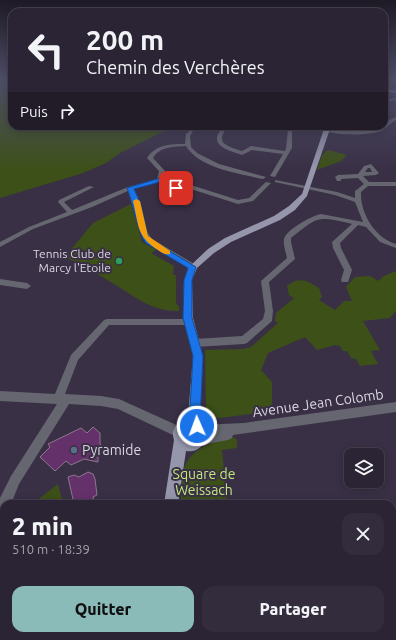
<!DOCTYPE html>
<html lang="fr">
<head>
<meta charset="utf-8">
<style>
  body { margin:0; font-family:Ubuntu,sans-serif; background:#332c3c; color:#f1f3f6; height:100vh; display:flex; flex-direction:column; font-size:15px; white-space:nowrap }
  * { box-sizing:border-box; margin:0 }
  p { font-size:13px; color:#a6a4ac }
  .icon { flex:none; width:22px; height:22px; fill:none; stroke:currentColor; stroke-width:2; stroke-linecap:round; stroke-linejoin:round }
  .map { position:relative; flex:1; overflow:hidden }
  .details { position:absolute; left:0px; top:500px; width:396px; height:140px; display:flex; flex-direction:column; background:#2b2434; border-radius:12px 12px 0 0; box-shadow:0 2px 10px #0003,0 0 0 1px #47414f }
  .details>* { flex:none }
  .top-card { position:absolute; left:8px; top:8px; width:380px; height:122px; border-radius:12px; box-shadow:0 2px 10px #0003,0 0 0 1px #47414f; background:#2b2434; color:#f1f3f6; overflow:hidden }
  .buttons { position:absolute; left:344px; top:448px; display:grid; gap:8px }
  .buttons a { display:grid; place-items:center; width:40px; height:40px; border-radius:8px; background:#2b2434; box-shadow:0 2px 10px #0003,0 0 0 1px #47414f; font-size:20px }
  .pin { position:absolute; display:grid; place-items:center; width:34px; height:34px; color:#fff; margin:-17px; border-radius:8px; box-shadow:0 2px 6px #0006 }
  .me { position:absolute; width:44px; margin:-22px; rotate:358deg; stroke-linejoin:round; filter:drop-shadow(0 0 3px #0008) }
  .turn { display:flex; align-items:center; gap:14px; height:84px; padding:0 12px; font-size:18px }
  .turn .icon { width:52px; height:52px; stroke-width:2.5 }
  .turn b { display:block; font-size:28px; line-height:34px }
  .then { display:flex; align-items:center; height:38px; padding:0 12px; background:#0003; gap:8px; font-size:15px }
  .round { display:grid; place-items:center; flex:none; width:42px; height:42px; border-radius:12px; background:#332c3c }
  .summary { display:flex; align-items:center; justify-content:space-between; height:68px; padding:0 12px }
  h1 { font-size:24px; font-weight:800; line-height:30px }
  .action { display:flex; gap:8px; margin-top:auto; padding:8px 12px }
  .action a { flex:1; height:46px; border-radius:12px; background:#8bbbb9; color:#111; font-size:16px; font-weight:800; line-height:46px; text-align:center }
  .action a+a { background:#332c3c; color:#f1f3f6 }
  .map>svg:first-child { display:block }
  .green { fill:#3d5018 }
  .building { fill:#65316b; stroke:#8b788d }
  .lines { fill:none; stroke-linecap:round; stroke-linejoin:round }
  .minor { fill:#666671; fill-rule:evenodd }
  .major { fill:#9595ac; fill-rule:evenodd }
  .route { fill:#1a73e8; stroke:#114b97 }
  .slow { fill:#f59e0b }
  .leisure-dot { fill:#2e9e5b; stroke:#393045; stroke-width:1.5 }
  .service-dot { fill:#5c6f8a; stroke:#393045; stroke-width:1.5 }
  .labels { text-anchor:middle; stroke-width:4; stroke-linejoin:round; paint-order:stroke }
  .poi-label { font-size:12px; fill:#dbd6e3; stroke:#393045; text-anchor:end }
  .near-street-label { font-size:14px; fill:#dbd6e3; stroke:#393045 }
  .near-poi-label { font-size:14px; fill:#dbd6e3; stroke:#393045; text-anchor:start }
  .near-park-label { font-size:14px; fill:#c0e77c; stroke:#393045 }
</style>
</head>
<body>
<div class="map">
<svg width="396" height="640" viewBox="0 0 396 640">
  <rect width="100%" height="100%" fill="#393045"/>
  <!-- green -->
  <g class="green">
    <polygon points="0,79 12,79 12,126 174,126 120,153 106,163 83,173 0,198"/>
    <polygon points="328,150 347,155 341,161 317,170 322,155"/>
    <path d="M131 204 142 242 156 250 151 253 174 266 173 275H176V303L179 307V311C150 312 132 294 109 281 95 272 80 265 65 257L93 223Z"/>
    <path d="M396 271V311L390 318 363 321 380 350 371 351 378 364 360 366 356 359 351 358 347 351H343L340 346 335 345 317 350 305 337 268 353 261 370 272 382V411L212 419 208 417 206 411 205 350 243 349 251 347 278 323 275 321 276 313 294 298 289 295 287 286C300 276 307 281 319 288L322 297 319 300 335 310 344 301H352L346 287 355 277 370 276 378 281 384 276Z"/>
    <path d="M234 437 237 440V448L222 450 227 504H180C182 494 181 482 183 472 188 449 213 441 234 437Z"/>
    <polygon points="58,484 63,504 34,504 36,501"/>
  </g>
  <!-- building -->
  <g class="building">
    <polygon points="93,427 100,433 100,444 104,448 98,451 98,462 84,459 71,465 66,461 55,471 40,457 50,447 48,444 81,428 87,433"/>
    <polygon points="88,472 93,474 95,479 97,495 93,497 95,504 74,504 68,477 74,475 79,477"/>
  </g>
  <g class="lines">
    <!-- minor -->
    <g class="minor">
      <polygon points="396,98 396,100 384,102 384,100"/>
      <path d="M396 117V120C391 123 386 128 381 131 364 137 324 135 310 126 332 126 352 135 375 129 384 127 387 120 396 117Z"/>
      <path d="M195 126H200L192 132 190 137 191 147 197 153 219 164 266 177 263 179C240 174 199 168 186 146 174 147 160 146 153 158L165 171 163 179 177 186H194L238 200 249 198 266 182 271 183 253 201 238 204 194 190 174 189 159 182 133 189 146 230 152 239 196 265 197 267 196 269H190L146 243 139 230 128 191 92 207 33 229 0 247V242L29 227 67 212 58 202 59 200 89 186 94 187 64 202 72 210 128 187 157 179 159 171 147 158C156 144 171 144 185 144L186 134Z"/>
      <path d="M224 126 228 127C214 143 226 146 242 151L251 146 285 151 286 148 288 130 283 126H288L292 129V148L275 177 270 176 283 154 252 150 242 155C226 150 206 144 224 126Z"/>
      <path d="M371 164 379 173 376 175 363 176 369 182H396V186H368L361 192C360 213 375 238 396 244V248L380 242 366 227 358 225 340 243 341 248 352 270 348 282H342L341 280 344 270 333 248 332 242 352 224C317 216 319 216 291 238V242L295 259 269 282 273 311 272 321 247 343 244 344 195 347 192 346 190 343 192 340 195 339 242 336 263 319 265 311 261 281 287 258C286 253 283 245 284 239 286 230 311 216 321 214L363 222 355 202 335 195 275 182V180L337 192 355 198V191L364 184 358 178 341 179V181H337L335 177 338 175 358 174 364 166ZM368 168H370L372 172H365Z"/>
      <polygon points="0,279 27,283 31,286 27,289 0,285"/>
      <polygon points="107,319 188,319 191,320 193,322 191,324 188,325 109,325 78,360 65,394 101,396 119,399 183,428 185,432 183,436 179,438 175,436 118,409 101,406 69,404 19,484 11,504 4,504 4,518 0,520 0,498 11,476 57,404 0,401 0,391 55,394 71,355 104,320"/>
      <polygon points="396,402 396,412 233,435 232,438 228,440 200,445 196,443 194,439 196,435 194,431 196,427 200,425 244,423"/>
      <polygon points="0,549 4,550 4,568 0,567"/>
      <polygon points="392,566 396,567 396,591 392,589"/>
      <rect x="304" y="636" width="16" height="4"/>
    </g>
    <!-- major -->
    <g class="major">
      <polygon points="384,89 396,91 396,93 384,91"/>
      <path d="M325 126H331L307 196 295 210 280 220 231 242 214 253 197 268 192 280 193 318 203 356 200 421 204 425 207 436C204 446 197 453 186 451L178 504H164L174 440C170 429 178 421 188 417L193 356 183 318 184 280 189 267 208 249 225 238 274 216 289 206 302 194ZM188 429H192L194 432V436L192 438H188L186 436V432Z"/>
      <rect x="157" y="636" width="18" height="4"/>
    </g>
  </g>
  <!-- sky -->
  <linearGradient id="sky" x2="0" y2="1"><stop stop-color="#1f1a26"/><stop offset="0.47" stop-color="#4e4e68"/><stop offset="1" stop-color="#4e4e68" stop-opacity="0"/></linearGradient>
  <rect width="396" height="169" fill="url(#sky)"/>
  <!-- route -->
  <path class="route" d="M160 178 179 188 174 189 160 182 134 189 140 202 148 236 151 240 196 267 192 280V318L203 356 200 422 203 426 201 430 197 431 190 428 189 424 193 356 183 318 184 280 188 268 146 243C137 232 134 204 127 188Z"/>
  <!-- slow -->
  <path class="slow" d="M136 199 140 201 148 236 170 251V254C165 255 162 253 158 250 136 236 139 225 133 201Z"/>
  <!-- markers -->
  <circle class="leisure-dot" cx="119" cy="261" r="4"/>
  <circle class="service-dot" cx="74" cy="450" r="4"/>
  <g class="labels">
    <!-- poi labels -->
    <g class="poi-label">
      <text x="111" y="258">Tennis Club de<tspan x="111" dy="14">Marcy l'Etoile</tspan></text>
    </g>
    <!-- near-street labels -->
    <g class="near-street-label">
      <text transform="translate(318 403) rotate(-8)" y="5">Avenue Jean Colomb</text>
    </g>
    <!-- near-poi labels -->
    <g class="near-poi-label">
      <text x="82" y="455">Pyramide</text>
    </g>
    <!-- near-park labels -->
    <g class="near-park-label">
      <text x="204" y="479">Square de<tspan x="204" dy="16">Weissach</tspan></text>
    </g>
  </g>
</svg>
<div class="buttons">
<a><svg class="icon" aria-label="layers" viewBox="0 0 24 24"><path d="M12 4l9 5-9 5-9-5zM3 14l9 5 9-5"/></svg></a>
</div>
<div class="pin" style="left:176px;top:188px;background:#d93025"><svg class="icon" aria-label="arrive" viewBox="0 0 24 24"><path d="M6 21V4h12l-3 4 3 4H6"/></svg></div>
<svg class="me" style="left:197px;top:426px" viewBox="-20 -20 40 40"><circle r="17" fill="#1a73e8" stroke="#fff" stroke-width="3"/><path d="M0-11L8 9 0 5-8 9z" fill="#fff"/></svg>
<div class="top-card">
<div class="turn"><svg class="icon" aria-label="left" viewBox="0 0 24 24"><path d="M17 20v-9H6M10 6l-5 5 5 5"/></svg><div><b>200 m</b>Chemin des Verchères</div></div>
<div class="then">Puis<svg class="icon" aria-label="right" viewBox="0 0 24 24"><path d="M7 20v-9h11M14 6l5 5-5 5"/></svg></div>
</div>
<section class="details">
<div class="summary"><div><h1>2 min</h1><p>510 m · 18:39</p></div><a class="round"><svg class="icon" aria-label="close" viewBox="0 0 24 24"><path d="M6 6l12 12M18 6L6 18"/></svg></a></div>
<div class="action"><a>Quitter</a><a>Partager</a></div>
</section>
</div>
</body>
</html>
